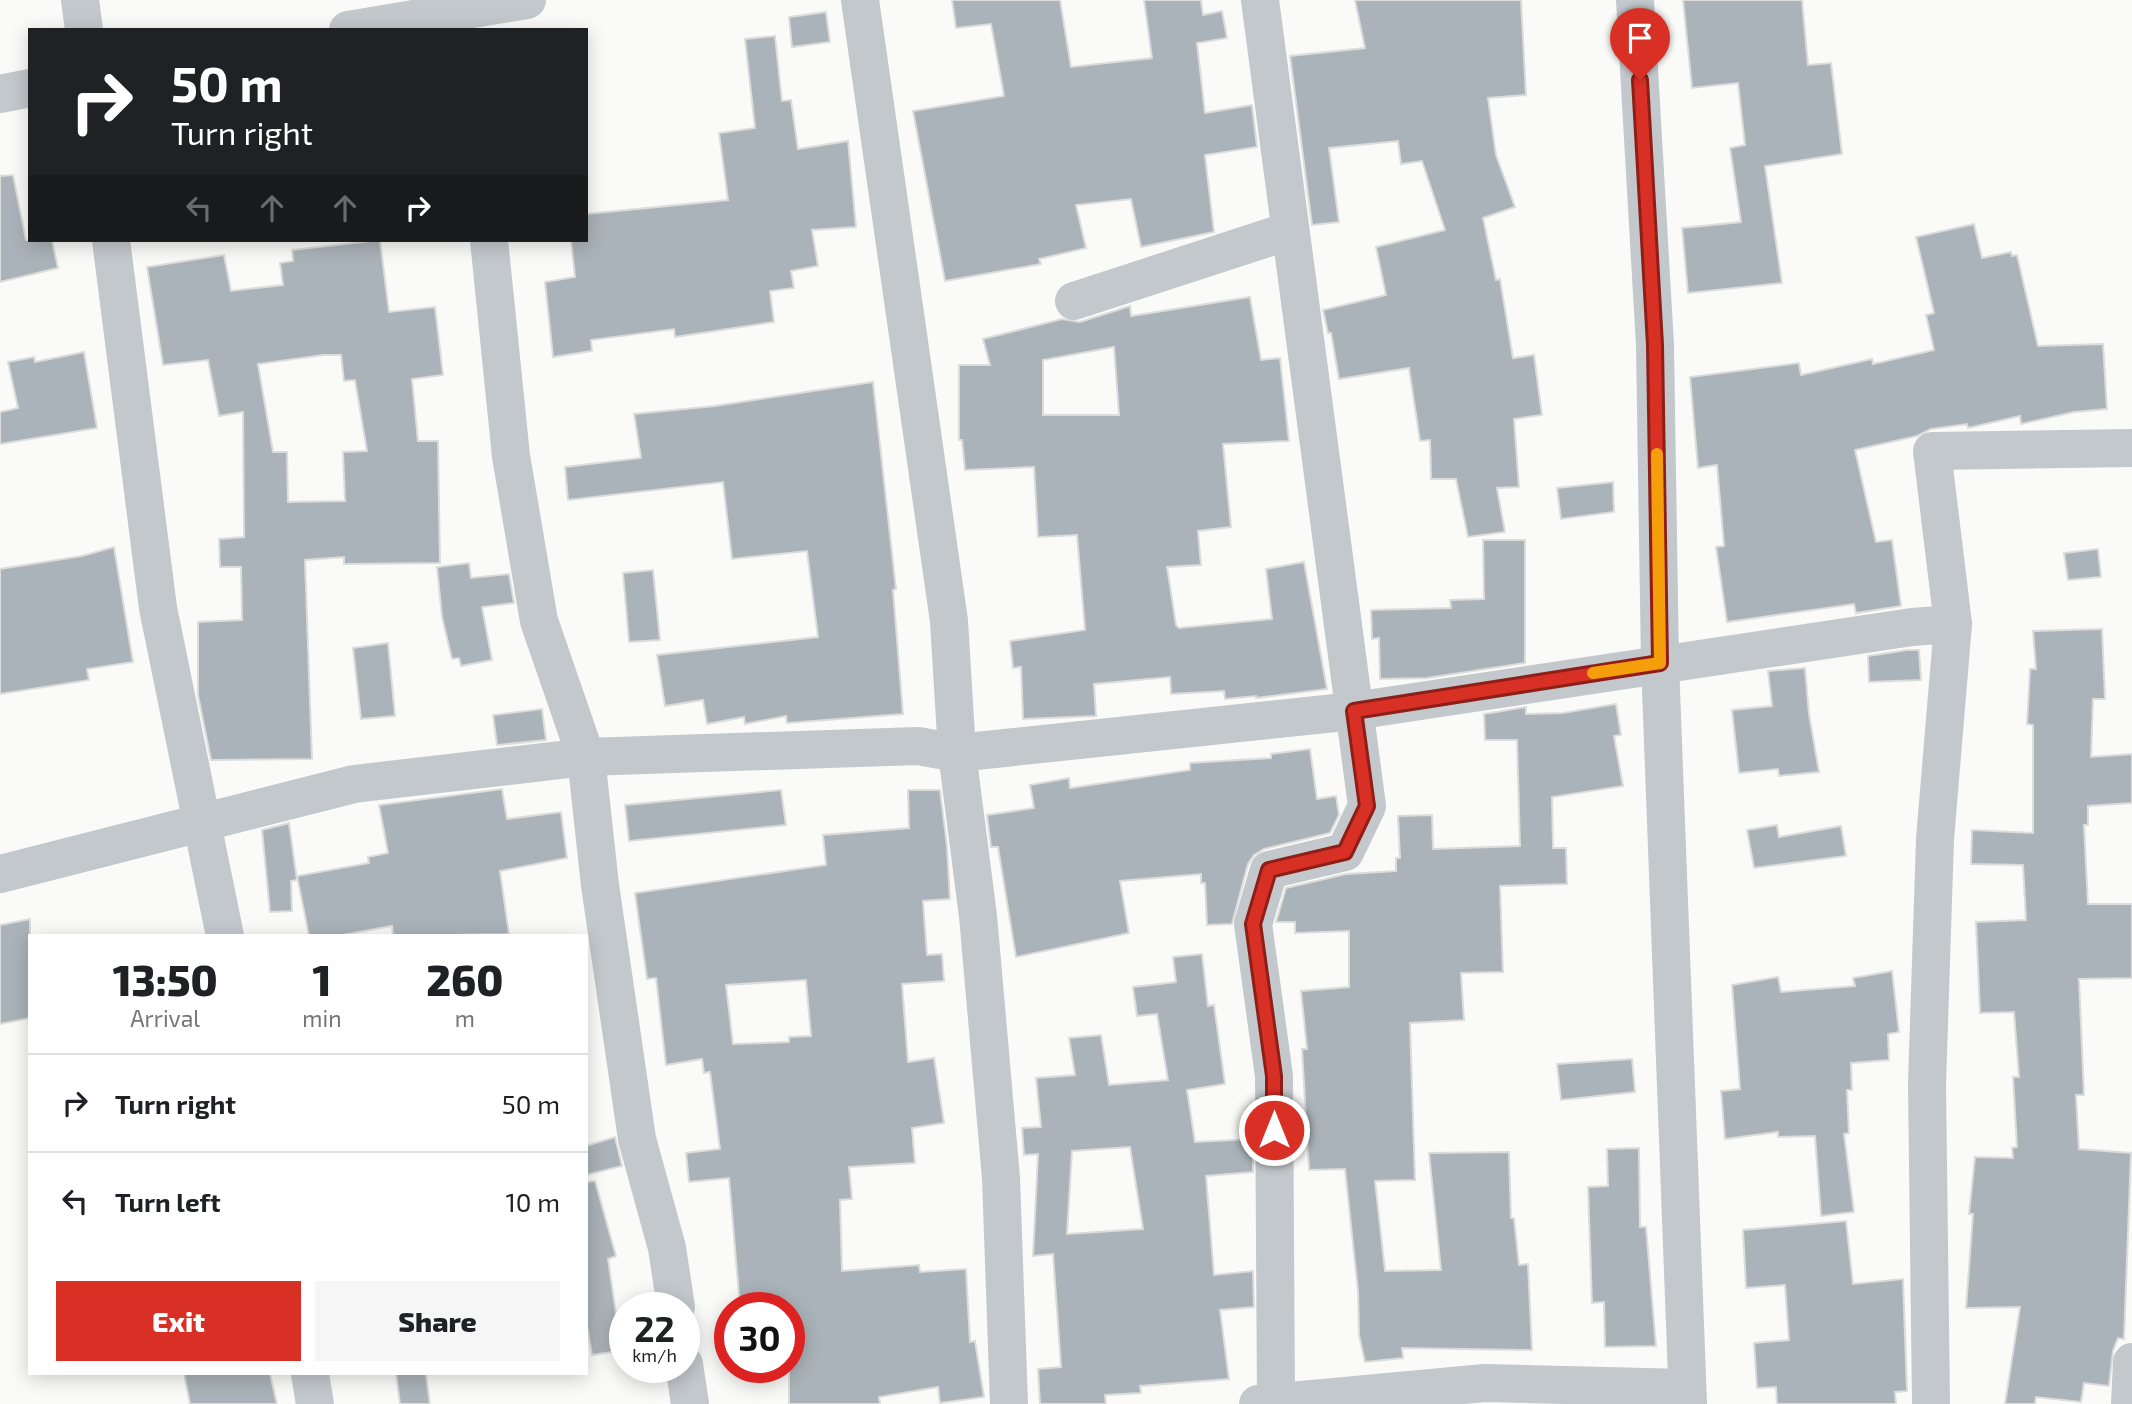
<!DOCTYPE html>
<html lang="en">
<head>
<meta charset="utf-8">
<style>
  body { margin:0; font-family:"Exo 2",sans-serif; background:#f6f6f6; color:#202124; height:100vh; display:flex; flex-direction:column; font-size:26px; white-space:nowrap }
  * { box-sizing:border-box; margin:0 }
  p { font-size:23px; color:#757577 }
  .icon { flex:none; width:38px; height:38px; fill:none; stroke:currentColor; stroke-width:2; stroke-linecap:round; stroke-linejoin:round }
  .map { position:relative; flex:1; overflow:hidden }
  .sheet { position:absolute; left:28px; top:934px; width:560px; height:441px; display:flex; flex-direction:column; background:#fff; border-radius:0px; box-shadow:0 4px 18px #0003 }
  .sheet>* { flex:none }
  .guide { position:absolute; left:28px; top:28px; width:560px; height:214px; border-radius:0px; box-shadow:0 4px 18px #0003; background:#202124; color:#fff; overflow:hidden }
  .speed { position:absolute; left:609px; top:1292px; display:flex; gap:14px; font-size:35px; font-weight:700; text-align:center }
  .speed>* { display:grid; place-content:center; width:91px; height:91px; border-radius:50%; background:#fff; box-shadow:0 4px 18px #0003; line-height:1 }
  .speed small { font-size:18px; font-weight:400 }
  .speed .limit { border:10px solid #d22; background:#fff; color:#111 }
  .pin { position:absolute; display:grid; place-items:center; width:60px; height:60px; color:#fff; margin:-72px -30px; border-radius:50% 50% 50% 0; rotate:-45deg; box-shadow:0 0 7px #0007 }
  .pin .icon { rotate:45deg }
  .me { position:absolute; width:77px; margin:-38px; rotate:0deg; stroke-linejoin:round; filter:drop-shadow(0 0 5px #0008) }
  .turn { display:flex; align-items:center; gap:24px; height:147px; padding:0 28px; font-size:32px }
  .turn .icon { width:91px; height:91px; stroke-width:2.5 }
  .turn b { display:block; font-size:49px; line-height:60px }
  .lanes { display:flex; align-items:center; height:66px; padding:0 28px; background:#0003; justify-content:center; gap:35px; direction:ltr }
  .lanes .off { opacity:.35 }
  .eta { display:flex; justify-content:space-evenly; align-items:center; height:119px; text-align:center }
  .eta b { font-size:42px; font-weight:800; line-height:49px }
  .action { display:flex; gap:14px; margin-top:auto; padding:14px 28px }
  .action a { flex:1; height:80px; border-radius:0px; background:#d93025; color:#fff; font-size:28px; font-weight:800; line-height:80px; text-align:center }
  .action a+a { background:#f6f6f6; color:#202124 }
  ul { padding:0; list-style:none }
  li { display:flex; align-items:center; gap:21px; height:98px; padding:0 28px; border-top:2px solid #e0e0e0 }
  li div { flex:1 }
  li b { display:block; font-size:26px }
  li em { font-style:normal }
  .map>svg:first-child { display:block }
  .building { fill:#aab3b9; stroke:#dcdcda; stroke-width:2; fill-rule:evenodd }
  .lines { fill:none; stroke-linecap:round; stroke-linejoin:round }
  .minor { stroke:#c3c8cc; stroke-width:38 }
  .route-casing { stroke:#8d1f18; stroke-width:18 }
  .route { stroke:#d93025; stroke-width:12 }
  .slow { stroke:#f59e0b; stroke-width:12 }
</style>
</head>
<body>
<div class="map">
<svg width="2132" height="1404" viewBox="0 0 2132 1404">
  <rect width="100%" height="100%" fill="#fafaf8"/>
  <!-- building -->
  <g class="building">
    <polygon points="952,0 1060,0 1071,67 1152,58 1144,0 1201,0 1203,15 1222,11 1227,38 1197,43 1205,113 1252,105 1257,147 1205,155 1214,232 1141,247 1131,199 1076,205 1086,248 1039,259 1041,264 945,281 913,111 1004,96 991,24 956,28"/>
    <polygon points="1355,0 1521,0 1526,95 1488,98 1496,155 1515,207 1483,218 1496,280 1500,279 1513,358 1534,355 1542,415 1514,419 1519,487 1497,488 1505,532 1468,537 1456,479 1431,479 1430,440 1420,441 1409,368 1339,379 1331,333 1328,333 1323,310 1386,295 1376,247 1445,230 1422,161 1401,164 1398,141 1329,148 1339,222 1312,225 1290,56 1365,48"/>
    <polygon points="1683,0 1802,0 1808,65 1831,63 1842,154 1765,166 1782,283 1688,293 1682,228 1741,222 1730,148 1745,145 1738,83 1692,88"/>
    <polygon points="826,12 830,42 792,47 789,17"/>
    <polygon points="775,36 782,101 791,100 798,149 848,141 856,227 812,230 818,266 791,271 794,288 770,291 774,322 675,337 674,329 591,340 592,351 553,357 545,282 575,277 571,240 586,240 586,214 728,200 719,133 755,128 745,39"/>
    <polygon points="13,175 26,240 52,240 58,268 0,282 0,176"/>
    <polygon points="1974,224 1982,258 2011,252 2012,256 2017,255 2038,346 2103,344 2107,409 2074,412 2021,424 2020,416 1968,428 1967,424 1931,429 1917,436 1855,450 1876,542 1892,540 1901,606 1856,613 1854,604 1727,622 1716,547 1724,546 1717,465 1698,468 1690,377 1799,363 1801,375 1872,359 1873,364 1934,350 1926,315 1934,313 1916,237"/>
    <path d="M380 240 389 312 435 307 443 375 412 379 418 441H438L440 563 344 564V557L305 560 312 759 211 760 198 695V622L242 620 241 567H220L219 539 244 537 243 412 219 416 208 360 163 365 147 267 224 255 231 291 283 285 280 263 293 261 292 250ZM323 355H341L344 381 355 380 367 451 343 452 345 501 288 502 287 452H273L258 364Z"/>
    <path d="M1250 297 1261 360 1280 358 1289 441 1223 444 1231 527 1198 531 1201 565 1167 567 1176 625 1179 628 1272 619 1266 569 1304 562 1327 689 1256 698V696L1225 699 1224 691 1171 694 1170 677 1094 684 1096 716 1023 719 1021 667 1013 668 1010 641 1085 630 1077 535 1038 537 1034 467 965 470 962 440H959V365H990L983 339 1062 319 1080 322 1130 306 1131 316ZM1114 347 1119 415H1043V360Z"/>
    <polygon points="84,352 97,428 0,444 0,412 18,408 8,362 34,357 35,362"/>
    <polygon points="873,382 896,589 893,590 903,714 787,723 786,716 745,724 744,717 707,724 703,700 665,706 657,655 818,637 807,551 732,559 723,482 568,500 565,467 641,458 634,414 715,406"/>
    <polygon points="1613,482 1614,512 1561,519 1557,488"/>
    <polygon points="1483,540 1525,540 1525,663 1427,678 1380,679 1379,638 1372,639 1371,610 1451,608 1450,600 1484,599"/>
    <polygon points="114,547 133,662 87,669 89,680 0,694 0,569 82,556"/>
    <polygon points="2098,549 2101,577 2068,580 2064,553"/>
    <polygon points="469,563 471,578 509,574 514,603 482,607 492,660 461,666 459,658 452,659 442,617 437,567"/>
    <polygon points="653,570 660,640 629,642 623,573"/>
    <polygon points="2102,629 2105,699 2093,699 2091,757 2132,754 2132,803 2088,806 2088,825 2084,825 2088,904 2132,904 2132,978 2079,979 2084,1095 2076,1095 2079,1149 2131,1153 2124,1339 2118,1338 2113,1351 2109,1386 2084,1383 2081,1402 2036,1397 2035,1404 2005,1404 2020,1307 1966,1308 1973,1214 1969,1214 1975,1157 2013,1158 2012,1148 2017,1147 2013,1077 2019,1077 2014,1012 1980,1013 1976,922 2026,920 2023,865 1971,864 1972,830 2033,833 2033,725 2027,724 2030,669 2036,669 2033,631"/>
    <polygon points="388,643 395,716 361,719 353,648"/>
    <polygon points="1907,650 1919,650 1921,680 1869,682 1868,656"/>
    <polygon points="1805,668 1809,714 1819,772 1779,776 1778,769 1739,773 1732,710 1772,706 1768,671"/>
    <polygon points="1616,704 1621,735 1614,736 1623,786 1552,797 1553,848 1566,848 1567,884 1500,886 1503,972 1461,973 1464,1020 1410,1023 1415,1180 1375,1181 1385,1271 1441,1270 1429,1153 1509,1152 1511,1218 1514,1218 1519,1265 1528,1264 1532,1350 1402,1348 1403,1358 1365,1362 1359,1335 1358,1291 1345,1169 1309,1170 1302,1049 1307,1049 1301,991 1349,987 1349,931 1295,933 1295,922 1276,922 1286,888 1346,874 1396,871 1396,858 1400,858 1398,816 1432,815 1433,849 1520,846 1517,740 1485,740 1484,714 1526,707 1526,714 1563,713"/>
    <polygon points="542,709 546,740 497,745 493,715"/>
    <polygon points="1310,749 1317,799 1336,796 1339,815 1330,833 1264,849 1254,855 1248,864 1232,924 1207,925 1205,883 1201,883 1201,874 1120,881 1129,933 1016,957 998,847 991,847 987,815 1034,808 1030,785 1069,778 1070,788 1190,770 1190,763 1271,758 1271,754"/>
    <polygon points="502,789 507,819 561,812 567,858 500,871 509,934 393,936 392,926 337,936 309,936 297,876 369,863 368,857 388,853 379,805"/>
    <polygon points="781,790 786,825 629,841 625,805"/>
    <path d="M908 790H940L947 846 950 899 923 901 927 955 942 954 944 981 902 984 908 1062 934 1058 944 1123 912 1128 915 1163 849 1167 852 1199 840 1200 842 1271 919 1265 920 1272 966 1269 970 1342 975 1341 984 1397 940 1403 938 1387 879 1397 880 1404H789V1307H740L729 1178 689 1182 686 1153 720 1149 710 1072 704 1073 702 1059 666 1065 656 978 647 979 635 893 826 865 823 835 909 828ZM806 980 811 1036 789 1037V1042L733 1044 726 985Z"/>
    <polygon points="289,823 297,880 291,881 292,911 270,912 262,830"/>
    <polygon points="1777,825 1779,837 1841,826 1846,856 1754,868 1747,830"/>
    <polygon points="30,919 30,1018 0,1024 0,925"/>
    <path d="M1202 954 1208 1006 1214 1005 1225 1084 1187 1090 1195 1142 1253 1139V1172L1206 1176 1214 1275 1253 1271 1254 1307 1220 1310 1229 1379 1140 1386 1141 1393 1105 1395 1106 1404H1040L1038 1369 1061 1367 1053 1254 1033 1256 1038 1154 1024 1155 1022 1128 1041 1127 1036 1078 1075 1075 1069 1038 1101 1035 1109 1085 1168 1080 1157 1014 1137 1016 1133 987 1176 982 1173 957ZM1130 1147 1143 1229 1067 1234 1072 1151Z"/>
    <polygon points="1892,971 1899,1032 1888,1034 1889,1060 1851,1063 1852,1090 1847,1090 1849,1133 1844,1134 1854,1212 1821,1216 1815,1136 1778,1137 1778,1132 1725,1139 1721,1091 1740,1089 1732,985 1778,977 1781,992 1855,986 1853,978"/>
    <polygon points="1632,1059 1635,1092 1561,1100 1557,1064"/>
    <polygon points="615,1137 622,1166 586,1175 586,1146"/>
    <polygon points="1639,1148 1640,1227 1646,1227 1656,1346 1605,1347 1604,1302 1592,1303 1588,1187 1608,1186 1607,1149"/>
    <polygon points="595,1181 616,1256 608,1259 617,1320 625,1319 625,1350 592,1355 586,1320 586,1182"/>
    <polygon points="1846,1221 1853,1284 1903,1279 1907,1391 1895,1392 1896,1404 1777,1404 1776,1387 1757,1388 1754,1343 1789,1340 1785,1285 1746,1288 1743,1230"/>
    <polygon points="184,1374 270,1374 277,1404 190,1404"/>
    <polygon points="396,1374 426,1374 430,1404 400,1404"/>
  </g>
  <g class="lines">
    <!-- minor -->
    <g class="minor">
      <polyline points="80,0 84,30"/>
      <polyline points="860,0 949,621 957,753 978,916 1001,1178 1009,1404"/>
      <polyline points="1260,0 1367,806 1345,852 1269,870 1253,924 1274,1076 1276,1402"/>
      <polyline points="1635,0 1655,345 1660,663 1688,1404"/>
      <polyline points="348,30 527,0"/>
      <polyline points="0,94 30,88"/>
      <polyline points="111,240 158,608 225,936"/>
      <polyline points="489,240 511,456 539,621 586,757 600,885 637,1139 667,1248 676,1307"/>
      <polyline points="1074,301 1289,231"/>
      <polyline points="0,874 354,784 586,757 918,746 957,753 1354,711 1912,627 1953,624"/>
      <polyline points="684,1364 690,1404"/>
      <polyline points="310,1374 315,1404"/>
      <polyline points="1258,1404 1485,1383 1687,1388"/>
      <polyline points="1931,1404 1927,1084 1935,839 1953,624 1932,451 2132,448"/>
      <polyline points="2130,1404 2132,1362"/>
    </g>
  </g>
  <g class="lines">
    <defs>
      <polyline id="route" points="1274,1130 1274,1076 1253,924 1269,870 1345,852 1367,806 1354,711 1660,663 1655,345 1640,80"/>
    </defs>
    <!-- route casing -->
    <use href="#route" class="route-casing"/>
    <!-- route -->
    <use href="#route" class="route"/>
    <!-- slow -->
    <polyline class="slow" points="1593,673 1660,663 1657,454"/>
  </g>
</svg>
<div class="speed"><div>22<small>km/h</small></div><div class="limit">30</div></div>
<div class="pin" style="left:1640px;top:80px;background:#d93025"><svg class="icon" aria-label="arrive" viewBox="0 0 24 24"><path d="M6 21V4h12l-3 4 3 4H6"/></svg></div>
<svg class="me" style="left:1274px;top:1130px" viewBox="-20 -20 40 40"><circle r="17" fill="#d93025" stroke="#fff" stroke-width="3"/><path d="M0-11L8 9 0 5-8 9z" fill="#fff"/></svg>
<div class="guide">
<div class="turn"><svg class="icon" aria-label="right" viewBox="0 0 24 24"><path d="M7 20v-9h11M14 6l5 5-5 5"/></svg><div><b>50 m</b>Turn right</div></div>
<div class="lanes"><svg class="icon off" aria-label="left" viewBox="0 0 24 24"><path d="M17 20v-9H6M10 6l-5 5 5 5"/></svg><svg class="icon off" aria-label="ahead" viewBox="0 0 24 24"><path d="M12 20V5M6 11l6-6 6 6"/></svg><svg class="icon off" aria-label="ahead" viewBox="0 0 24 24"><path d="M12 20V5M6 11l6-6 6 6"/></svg><svg class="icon" aria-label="right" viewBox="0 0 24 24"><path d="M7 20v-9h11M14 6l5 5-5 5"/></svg></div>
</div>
<section class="sheet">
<div class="eta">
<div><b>13:50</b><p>Arrival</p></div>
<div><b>1</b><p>min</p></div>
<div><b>260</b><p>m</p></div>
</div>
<ul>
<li><svg class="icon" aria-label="right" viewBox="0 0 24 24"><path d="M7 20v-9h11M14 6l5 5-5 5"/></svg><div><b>Turn right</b></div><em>50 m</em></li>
<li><svg class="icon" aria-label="left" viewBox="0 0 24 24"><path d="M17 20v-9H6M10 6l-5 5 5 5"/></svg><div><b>Turn left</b></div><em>10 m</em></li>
</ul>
<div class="action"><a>Exit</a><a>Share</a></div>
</section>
</div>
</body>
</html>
